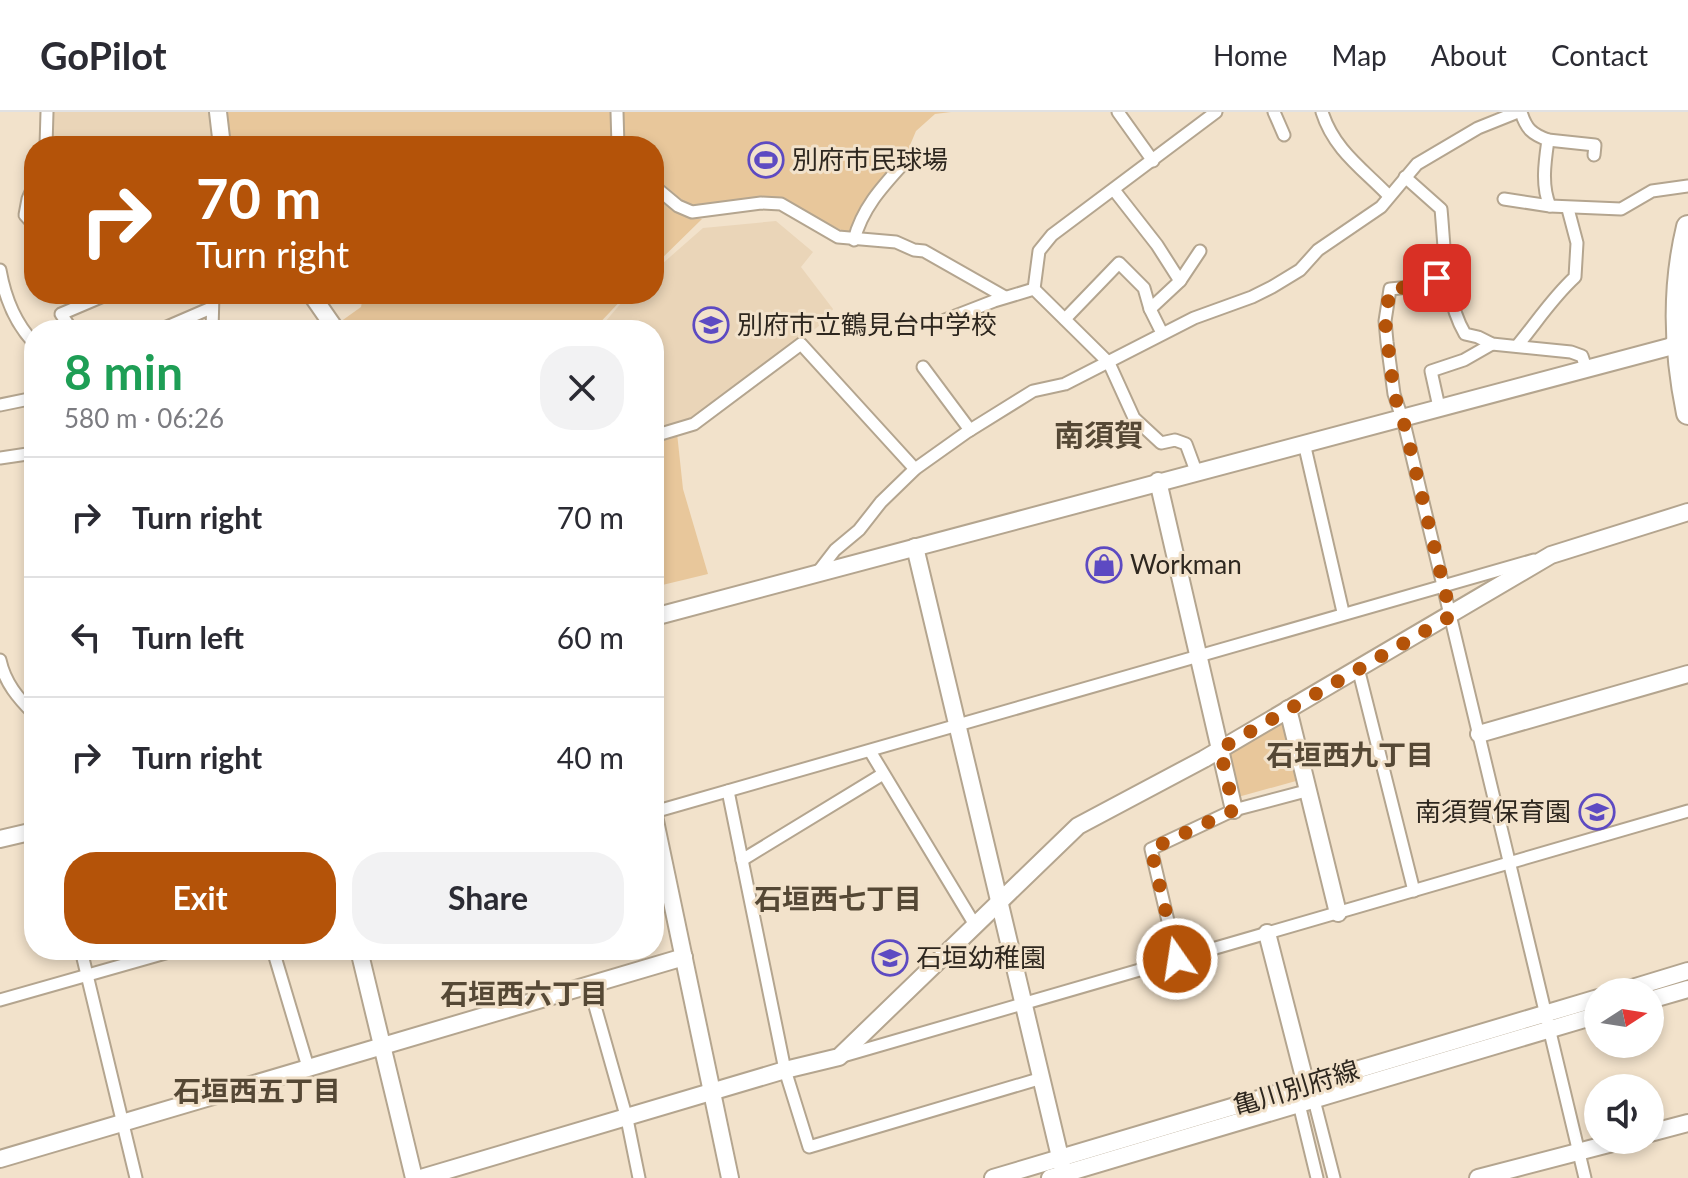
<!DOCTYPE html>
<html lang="en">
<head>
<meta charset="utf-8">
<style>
  body { margin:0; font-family:Lato,"Noto Sans JP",sans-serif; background:#f2f2f3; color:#2b2b33; height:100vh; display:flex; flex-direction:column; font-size:30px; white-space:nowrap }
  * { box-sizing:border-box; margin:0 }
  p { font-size:26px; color:#7c7c81 }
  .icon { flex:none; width:44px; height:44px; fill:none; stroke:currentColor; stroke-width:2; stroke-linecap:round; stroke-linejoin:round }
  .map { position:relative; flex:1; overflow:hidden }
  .details { position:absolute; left:24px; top:208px; width:640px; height:640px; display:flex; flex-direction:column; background:#fff; border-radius:32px; box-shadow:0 4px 12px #0003 }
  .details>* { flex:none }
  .banner { position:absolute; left:24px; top:24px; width:640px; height:168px; border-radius:32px; box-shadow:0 4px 12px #0003; background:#b45309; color:#fff; overflow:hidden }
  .needle { width:52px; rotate:78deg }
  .fabs { position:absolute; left:1584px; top:866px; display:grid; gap:16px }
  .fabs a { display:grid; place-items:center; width:80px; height:80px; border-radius:50%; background:#fff; box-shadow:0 4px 12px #0003; font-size:40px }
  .pin { position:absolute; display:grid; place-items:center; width:68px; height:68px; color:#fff; margin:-34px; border-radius:16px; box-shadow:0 4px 12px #0006 }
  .me { position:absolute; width:88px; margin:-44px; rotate:347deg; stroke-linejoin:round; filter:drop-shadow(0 0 6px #0008) }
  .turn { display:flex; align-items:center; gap:28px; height:168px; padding:0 40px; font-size:36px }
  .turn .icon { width:104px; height:104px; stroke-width:2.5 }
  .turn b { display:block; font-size:56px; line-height:68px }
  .round { display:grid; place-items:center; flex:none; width:84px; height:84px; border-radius:32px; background:#f2f2f3 }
  .head { display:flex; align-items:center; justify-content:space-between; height:136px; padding:0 40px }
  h1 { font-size:48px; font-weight:700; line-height:60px; color:#1e9e55 }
  .cta { display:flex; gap:16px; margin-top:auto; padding:16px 40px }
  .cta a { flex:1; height:92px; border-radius:32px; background:#b45309; color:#fff; font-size:32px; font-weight:700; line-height:92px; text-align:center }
  .cta a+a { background:#f2f2f3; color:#2b2b33 }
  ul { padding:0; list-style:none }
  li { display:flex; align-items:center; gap:24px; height:120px; padding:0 40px; border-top:2px solid #e1e1e2 }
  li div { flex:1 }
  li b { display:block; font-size:30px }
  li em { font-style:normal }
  header { display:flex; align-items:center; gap:48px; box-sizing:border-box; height:112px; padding:0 40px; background:#fff; border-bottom:2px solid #e1e1e2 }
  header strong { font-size:38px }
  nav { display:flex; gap:44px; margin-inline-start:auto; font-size:28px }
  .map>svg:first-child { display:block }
  .built { fill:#ead5b8 }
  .green { fill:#e8c79b }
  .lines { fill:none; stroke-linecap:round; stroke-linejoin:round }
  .street-casing { stroke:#b4a58f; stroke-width:15 }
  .secondary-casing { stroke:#b4a58f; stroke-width:20 }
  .highway-casing { stroke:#b4a58f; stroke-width:26 }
  .street { stroke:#fff; stroke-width:11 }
  .secondary { stroke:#fff; stroke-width:16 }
  .highway { stroke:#fff; stroke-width:22 }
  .route { stroke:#b45309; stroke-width:14; stroke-dasharray:0 25.2 }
  .labels { text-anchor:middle; stroke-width:6; stroke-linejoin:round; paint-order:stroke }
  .poi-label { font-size:26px; fill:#2e271f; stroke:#f2e2cb; text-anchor:start }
  .street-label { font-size:26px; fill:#2e271f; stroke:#f2e2cb }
  .neighbourhood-label { font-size:28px; font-weight:bold; fill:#554835; stroke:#f2e2cb }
  .quarter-label { font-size:30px; font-weight:bold; fill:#554835; stroke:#f2e2cb }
</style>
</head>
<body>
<header>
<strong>GoPilot</strong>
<nav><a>Home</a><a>Map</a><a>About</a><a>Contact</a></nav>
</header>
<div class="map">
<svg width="1688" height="1066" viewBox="0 0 1688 1066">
  <rect width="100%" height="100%" fill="#f2e2cb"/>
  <!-- built -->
  <g class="built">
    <polygon points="50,0 215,0 218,34 50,34"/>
    <polygon points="776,109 813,140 801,155 833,197 827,208 734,277 682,311 654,320 654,218 598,218 629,182 654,182 654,159 703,116"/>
  </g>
  <!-- green -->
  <g class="green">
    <polygon points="226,0 610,0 611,34 231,34"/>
    <polygon points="623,0 951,0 935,2 916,19 905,45 877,76 851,123 778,86 760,86 707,94 692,93 682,88 654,64 654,34 625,34"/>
    <polygon points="654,83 683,104 702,107 654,154"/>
    <polygon points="367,182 627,182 593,218 345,218 340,210 361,195 363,185"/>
    <polygon points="677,321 683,377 708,462 654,475 654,326"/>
    <polygon points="1284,607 1296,669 1238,685 1228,638"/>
  </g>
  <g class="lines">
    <defs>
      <g id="street">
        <polyline points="617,0 618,34"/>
        <polyline points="1118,0 1153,49"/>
        <polyline points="1274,0 1284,23"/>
        <path d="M1322 0C1334 38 1363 57 1389 84"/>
        <path d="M1521 0C1526 17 1532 22 1548 28 1545 49 1541 74 1550 94L1621 97 1652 79 1688 74"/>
        <polyline points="1548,28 1595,33 1594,43"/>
        <polyline points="46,34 47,0"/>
        <path d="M1405 65 1441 97C1445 138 1444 186 1465 222L1478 225 1492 232 1571 240 1582 244 1586 256"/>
        <polyline points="34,73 28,87 25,103 34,113"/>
        <polyline points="654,74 678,94 692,100 761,91 781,92 838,125 896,130 914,138 924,139 1005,185"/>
        <polyline points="1114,78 1157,133 1180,169 1150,197"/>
        <polyline points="1504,87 1550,94"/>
        <path d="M854 128C862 97 881 76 902 53"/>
        <path d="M0 158C5 186 15 211 34 231"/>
        <polyline points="1448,162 1410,175 1390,177 1385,209 1387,230 1394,282 1405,315 1585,1066"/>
        <polyline points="1180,169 1200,139"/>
        <polyline points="1034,177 1039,139 1052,123 1216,0"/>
        <polyline points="1065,207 1119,151 1144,176 1150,197 1162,221"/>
        <polyline points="945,208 994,189 1034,177 1109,251 1134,306 1161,331 1175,328 1186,332 1196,359"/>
        <polyline points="72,218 61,202 108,182"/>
        <polyline points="160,218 211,196"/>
        <polyline points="212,218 213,182"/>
        <path d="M1517 234C1537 210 1552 186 1575 165L1577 131 1568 97"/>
        <polyline points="923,255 970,318"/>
        <polyline points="0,293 34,286"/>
        <polyline points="1439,295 1431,259 1464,248 1492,232"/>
        <polyline points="654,324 694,312 801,232 915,357"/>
        <polyline points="1304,331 1343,500"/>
        <polyline points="0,346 34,341"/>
        <polyline points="818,460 835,438 859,418 881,390 915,357 967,320 1033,279 1065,272 1194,206 1252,185 1272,175 1300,158 1318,138 1381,95 1417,52 1478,16 1518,0"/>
        <path d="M0 548C5 571 18 586 34 602"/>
        <polyline points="1358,556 1414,779"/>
        <polyline points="870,639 975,813"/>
        <polyline points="728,679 785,958 809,1035 1042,966"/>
        <polyline points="654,700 1534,448"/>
        <polyline points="742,748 883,662"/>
        <polyline points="81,838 136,1066"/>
        <polyline points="273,838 308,955"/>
        <polyline points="1177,847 1151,737 1234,698 1306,679"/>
        <polyline points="589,873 627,1007 639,1066"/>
        <polyline points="0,888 176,838"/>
        <polyline points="843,944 1688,699"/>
        <polyline points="1313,984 1334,1066"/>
        <polyline points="1301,985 1299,992 1317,1066"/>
      </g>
      <g id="secondary">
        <polyline points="218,0 222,34"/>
        <polyline points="311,182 336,218"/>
        <polyline points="1158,369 1234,698"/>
        <polyline points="915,435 1065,1066"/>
        <polyline points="654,505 1669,235 1687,224"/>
        <polyline points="1288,597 1338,801"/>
        <polyline points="1479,622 1688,562"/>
        <polyline points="654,704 730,1066"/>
        <polyline points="0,727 34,719"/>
        <polyline points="1267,821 1306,973"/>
        <polyline points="359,838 414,1066"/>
        <polyline points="1619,880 1688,859"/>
        <polyline points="1650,888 1688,877"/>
        <polyline points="1650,1021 1688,1011"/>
        <polyline points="0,1047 684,845"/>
        <polyline points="421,1066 785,958 839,945 1078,714 1204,647 1551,443 1688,400"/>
        <polyline points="993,1066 1598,886"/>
        <polyline points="1050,1066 1598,903"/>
        <polyline points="1478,1066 1624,1028"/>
      </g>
      <path id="highway" d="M1688 115C1673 177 1675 238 1688 301"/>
    </defs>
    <!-- street casing -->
    <use href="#street" class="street-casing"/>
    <!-- secondary casing -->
    <use href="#secondary" class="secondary-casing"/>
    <!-- highway casing -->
    <use href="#highway" class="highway-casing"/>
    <!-- street -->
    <use href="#street" class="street"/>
    <!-- secondary -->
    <use href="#secondary" class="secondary"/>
    <!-- highway -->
    <use href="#highway" class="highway"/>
  </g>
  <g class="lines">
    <!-- route -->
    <polyline class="route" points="1177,847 1151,737 1234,698 1220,637 1451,504 1405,315 1394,282 1385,209 1390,177 1410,175 1437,166"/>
  </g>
  <!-- icons -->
  <defs>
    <symbol id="stadium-ring" viewBox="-11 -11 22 22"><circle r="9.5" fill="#f2e2cb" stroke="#5d4ac2" stroke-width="1.5"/><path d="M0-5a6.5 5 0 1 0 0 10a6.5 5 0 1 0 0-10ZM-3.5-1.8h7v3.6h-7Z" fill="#5d4ac2"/></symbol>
    <symbol id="school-ring" viewBox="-11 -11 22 22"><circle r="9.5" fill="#f2e2cb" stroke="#5d4ac2" stroke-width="1.5"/><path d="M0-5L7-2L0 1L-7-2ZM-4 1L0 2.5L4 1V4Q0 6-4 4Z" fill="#5d4ac2"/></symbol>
    <symbol id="shop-ring" viewBox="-11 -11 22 22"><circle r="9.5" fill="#f2e2cb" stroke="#5d4ac2" stroke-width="1.5"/><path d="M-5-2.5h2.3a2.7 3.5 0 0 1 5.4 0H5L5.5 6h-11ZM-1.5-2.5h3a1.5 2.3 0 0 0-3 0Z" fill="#5d4ac2"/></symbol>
  </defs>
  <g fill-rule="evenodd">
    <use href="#stadium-ring" x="746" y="28" width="40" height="40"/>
    <use href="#school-ring" x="691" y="193" width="40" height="40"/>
    <use href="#shop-ring" x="1084" y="433" width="40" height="40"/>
    <use href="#school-ring" x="1577" y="680" width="40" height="40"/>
    <use href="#school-ring" x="870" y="826" width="40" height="40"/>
  </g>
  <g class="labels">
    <!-- poi labels -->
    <g class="poi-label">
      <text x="792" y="57">別府市民球場</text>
      <text x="737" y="222">別府市立鶴見台中学校</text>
      <text x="1130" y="462">Workman</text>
      <text x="1571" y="709" text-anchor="end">南須賀保育園</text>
      <text x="916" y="855">石垣幼稚園</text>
    </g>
    <!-- street labels -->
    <g class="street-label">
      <text transform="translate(1296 976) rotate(-17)" y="9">亀川別府線</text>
    </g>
    <!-- neighbourhood labels -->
    <g class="neighbourhood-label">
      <text x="1350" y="653">石垣西九丁目</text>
      <text x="838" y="797">石垣西七丁目</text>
      <text x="524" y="892">石垣西六丁目</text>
      <text x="257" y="989">石垣西五丁目</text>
    </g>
    <!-- quarter labels -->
    <g class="quarter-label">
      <text x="1099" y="334">南須賀</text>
    </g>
  </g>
</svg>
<div class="fabs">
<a><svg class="needle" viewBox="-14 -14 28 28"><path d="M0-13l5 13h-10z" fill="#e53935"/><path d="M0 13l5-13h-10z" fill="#7c7c81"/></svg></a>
<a><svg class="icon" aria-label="sound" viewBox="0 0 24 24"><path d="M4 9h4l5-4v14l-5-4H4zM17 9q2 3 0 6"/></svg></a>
</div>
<div class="pin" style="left:1437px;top:166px;background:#d93025"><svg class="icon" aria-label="arrive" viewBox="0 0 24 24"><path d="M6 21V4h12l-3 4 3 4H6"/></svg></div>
<svg class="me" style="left:1177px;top:847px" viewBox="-20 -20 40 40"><circle r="17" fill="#b45309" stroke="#fff" stroke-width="3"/><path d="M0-11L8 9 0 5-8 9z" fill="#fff"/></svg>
<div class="banner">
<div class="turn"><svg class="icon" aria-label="right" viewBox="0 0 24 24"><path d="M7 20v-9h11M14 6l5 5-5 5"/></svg><div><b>70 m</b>Turn right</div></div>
</div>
<section class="details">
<div class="head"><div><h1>8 min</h1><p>580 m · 06:26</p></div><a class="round"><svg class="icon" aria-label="close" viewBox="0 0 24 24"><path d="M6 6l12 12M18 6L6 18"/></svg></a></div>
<ul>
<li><svg class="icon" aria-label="right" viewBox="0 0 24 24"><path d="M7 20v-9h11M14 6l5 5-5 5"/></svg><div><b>Turn right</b></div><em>70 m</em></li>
<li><svg class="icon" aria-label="left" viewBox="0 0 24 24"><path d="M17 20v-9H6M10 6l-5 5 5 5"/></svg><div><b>Turn left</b></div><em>60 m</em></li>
<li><svg class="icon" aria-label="right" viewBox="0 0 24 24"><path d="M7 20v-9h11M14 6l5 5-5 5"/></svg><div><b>Turn right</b></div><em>40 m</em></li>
</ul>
<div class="cta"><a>Exit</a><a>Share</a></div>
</section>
</div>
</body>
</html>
